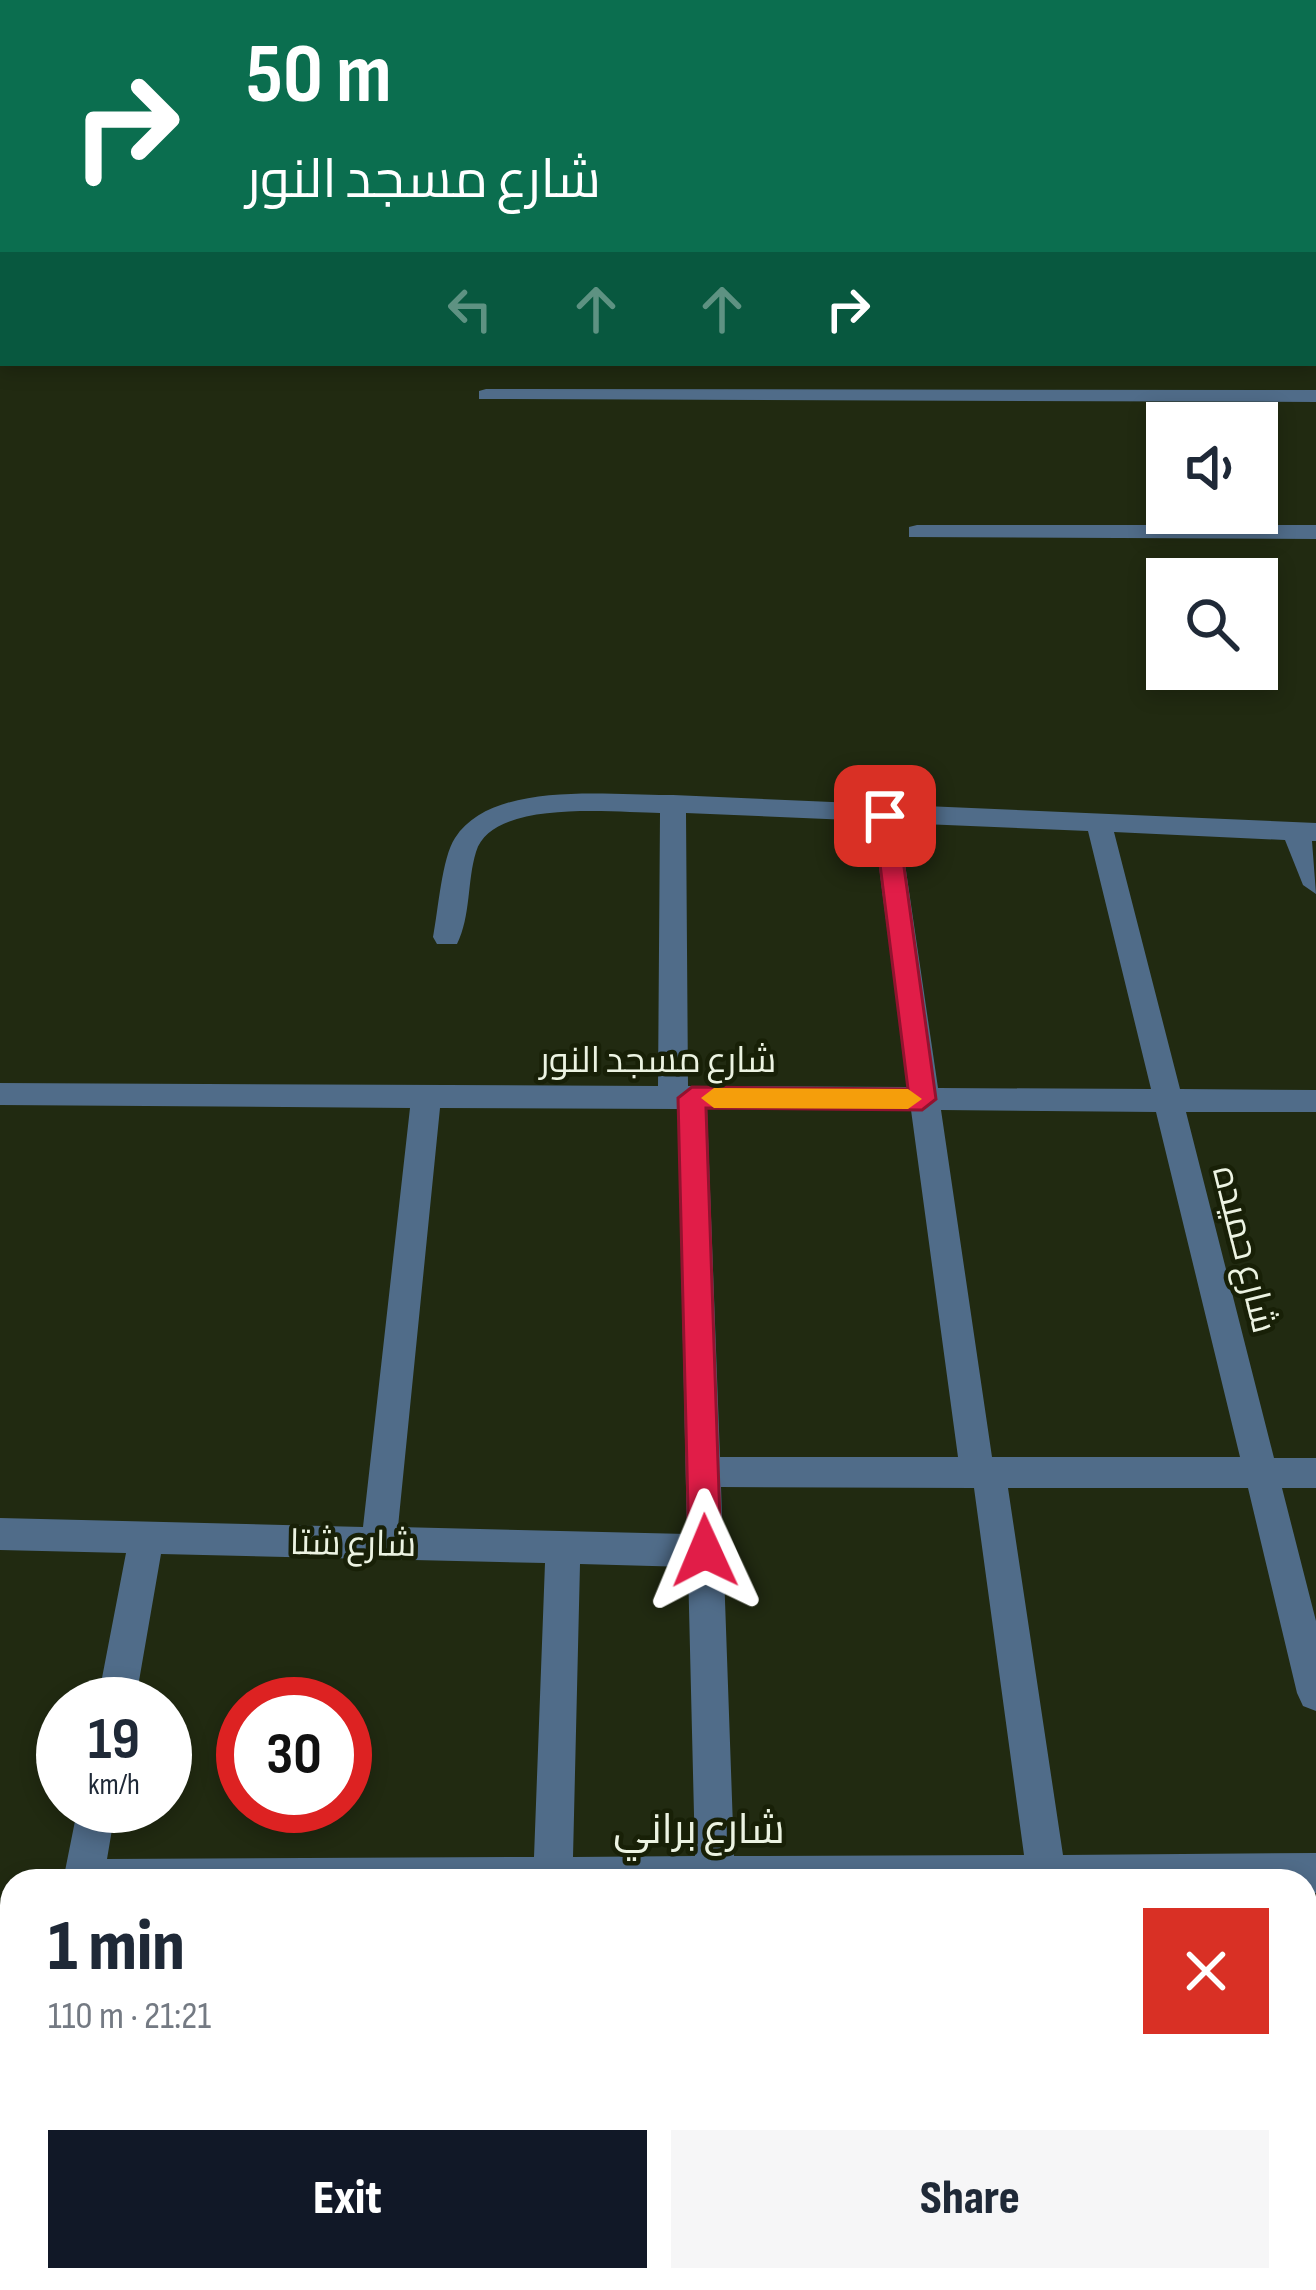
<!DOCTYPE html>
<html lang="en">
<head>
<meta charset="utf-8">
<style>
  body { margin:0; font-family:"Sofia Sans Condensed",Cairo,sans-serif; background:#f6f6f7; color:#1f2937; height:100vh; display:flex; flex-direction:column; font-size:45px; white-space:nowrap }
  * { box-sizing:border-box; margin:0 }
  p { font-size:39px; color:#747a83 }
  .icon { flex:none; width:66px; height:66px; fill:none; stroke:currentColor; stroke-width:2; stroke-linecap:round; stroke-linejoin:round }
  .map { position:relative; flex:1; overflow:hidden }
  .side { position:absolute; left:0px; top:1869px; width:1317px; height:423px; display:flex; flex-direction:column; background:#fff; border-radius:36px 36px 0 0; box-shadow:0 6px 18px #0003 }
  .side>* { flex:none }
  .banner { position:absolute; left:0px; top:0px; width:1317px; height:366px; box-shadow:0 6px 18px #0003; background:#0b6e4f; color:#fff; overflow:hidden }
  .fabs { position:absolute; left:1146px; top:402px; display:grid; gap:24px }
  .fabs a { display:grid; place-items:center; width:132px; height:132px; border-radius:0px; background:#fff; box-shadow:0 6px 18px #0003; font-size:60px }
  .speed { position:absolute; left:36px; top:1677px; display:flex; gap:24px; font-size:60px; font-weight:700; text-align:center }
  .speed>* { display:grid; place-content:center; width:156px; height:156px; border-radius:50%; background:#fff; box-shadow:0 6px 18px #0003; line-height:1 }
  .speed small { font-size:30px; font-weight:400 }
  .speed .limit { border:18px solid #d22; background:#fff; color:#111 }
  .pin { position:absolute; display:grid; place-items:center; width:102px; height:102px; color:#fff; margin:-51px; border-radius:24px; box-shadow:0 6px 18px #0006 }
  .me { position:absolute; width:132px; margin:-66px; rotate:359deg; stroke-linejoin:round; filter:drop-shadow(0 0 9px #0008) }
  .turn { display:flex; align-items:center; gap:42px; height:252px; padding:0 48px; font-size:54px }
  .turn .icon { width:156px; height:156px; stroke-width:2.5 }
  .turn b { display:block; font-size:84px; line-height:102px }
  .lanes { display:flex; align-items:center; height:114px; padding:0 48px; background:#0003; justify-content:center; gap:60px; direction:ltr }
  .lanes .off { opacity:.35 }
  .round { display:grid; place-items:center; flex:none; width:126px; height:126px; border-radius:0px; background:#f6f6f7 }
  .summary { display:flex; align-items:center; justify-content:space-between; height:204px; padding:0 48px }
  h1 { font-size:72px; font-weight:800; line-height:90px }
  .action { display:flex; gap:24px; margin-top:auto; padding:24px 48px }
  .action a { flex:1; height:138px; border-radius:0px; background:#111827; color:#fff; font-size:48px; font-weight:800; line-height:138px; text-align:center }
  .action a+a { background:#f6f6f7; color:#1f2937 }
  .map>svg:first-child { display:block }
  .lines { fill:none; stroke-linecap:round; stroke-linejoin:round }
  .minor { fill:#506c89; fill-rule:evenodd }
  .rail-casing { stroke:#b2b9a6; stroke-width:8 }
  .rail { stroke:#182007; stroke-width:4.5; stroke-dasharray:15; stroke-linecap:butt }
  .route { fill:#e11d48; stroke:#92132f; stroke-width:3 }
  .slow { fill:#f59e0b }
  .labels { text-anchor:middle; stroke-width:9; stroke-linejoin:round; paint-order:stroke }
  .street-label { font-size:36px; fill:#ecf3e2; stroke:#182007 }
  .near-street-label { font-size:42px; fill:#ecf3e2; stroke:#182007 }
</style>
</head>
<body>
<div class="map">
<svg width="1316" height="2290" viewBox="0 0 1316 2290">
  <rect width="100%" height="100%" fill="#212a11"/>
  <g class="lines">
    <!-- minor -->
    <g class="minor">
      <rect x="1314" y="318" width="2" height="12"/>
      <polygon points="486,389 1316,390 1316,402 479,399 479,391"/>
      <polygon points="917,525 1316,525 1316,539 909,537 909,527"/>
      <path d="M673 795 1316 823V841H1312L1316 894 1303 885 1285 840 1114 832 1180 1089 1316 1090V1112H1186L1274 1458H1316V1488H1282L1316 1621V1711L1303 1706 1297 1693 1248 1488H1008L1063 1855 1316 1853V1893H1305V1881H63L78 1806H116L107 1859 534 1857 545 1563 161 1554 135 1704H97L126 1553 0 1550V1518L363 1527 410 1108 0 1105V1083L658 1086 660 813C616 813 492 798 476 852 467 881 471 916 457 944H437L433 937C438 912 442 857 455 838 493 779 612 796 673 795ZM686 813 873 821 908 1087 688 1086ZM899 823 1088 831 1151 1089 938 1088ZM440 1108 678 1109 687 1534 398 1527ZM707 1109 911 1110 958 1457H720ZM941 1110 1156 1112 1240 1457H992ZM721 1487 974 1488 1024 1855 734 1856ZM580 1564 688 1567 695 1856 573 1857Z"/>
      <rect x="0" y="2206" width="12" height="44"/>
      <rect x="1305" y="2211" width="11" height="44"/>
      <polygon points="16,2280 60,2280 58,2290 14,2290"/>
      <polygon points="335,2280 379,2280 378,2290 334,2290"/>
      <rect x="729" y="2280" width="44" height="10"/>
      <polygon points="1080,2280 1124,2280 1125,2290 1081,2290"/>
    </g>
    <defs>
      <g id="rail">
        <polyline points="0,201 3,195"/>
        <polyline points="0,239 3,233"/>
      </g>
    </defs>
    <!-- rail casing -->
    <use href="#rail" class="rail-casing"/>
    <!-- rail -->
    <use href="#rail" class="rail"/>
  </g>
  <!-- route -->
  <polygon class="route" points="885,808 897,816 936,1099 922,1110 706,1108 721,1551 716,1561 705,1566 694,1561 689,1551 678,1098 692,1087 908,1089 874,816"/>
  <!-- slow -->
  <polygon class="slow" points="714,1088 908,1089 922,1099 908,1109 714,1108 701,1098"/>
  <g class="labels">
    <!-- street labels -->
    <g class="street-label">
      <text x="658" y="1072">شارع مسجد النور</text>
      <text transform="translate(1246 1249) rotate(76)" y="13">شارع حميده</text>
      <text transform="translate(353 1542) rotate(1)" y="13">شارع شتا</text>
    </g>
    <!-- near-street labels -->
    <g class="near-street-label">
      <text x="699" y="1843">شارع براني</text>
    </g>
  </g>
</svg>
<div class="fabs">
<a><svg class="icon" aria-label="sound" viewBox="0 0 24 24"><path d="M4 9h4l5-4v14l-5-4H4zM17 9q2 3 0 6"/></svg></a>
<a><svg class="icon" aria-label="search" viewBox="0 0 24 24"><circle cx="10" cy="10" r="6"/><path d="M15 15l6 6"/></svg></a>
</div>
<div class="speed"><div>19<small>km/h</small></div><div class="limit">30</div></div>
<div class="pin" style="left:885px;top:816px;background:#d93025"><svg class="icon" aria-label="arrive" viewBox="0 0 24 24"><path d="M6 21V4h12l-3 4 3 4H6"/></svg></div>
<svg class="me" style="left:705px;top:1551px" viewBox="-20 -20 40 40"><path d="M0-17L14 15 0 8-14 15z" fill="#e11d48" stroke="#fff" stroke-width="4"/></svg>
<div class="banner">
<div class="turn"><svg class="icon" aria-label="right" viewBox="0 0 24 24"><path d="M7 20v-9h11M14 6l5 5-5 5"/></svg><div><b>50 m</b>شارع مسجد النور</div></div>
<div class="lanes"><svg class="icon off" aria-label="left" viewBox="0 0 24 24"><path d="M17 20v-9H6M10 6l-5 5 5 5"/></svg><svg class="icon off" aria-label="ahead" viewBox="0 0 24 24"><path d="M12 20V5M6 11l6-6 6 6"/></svg><svg class="icon off" aria-label="ahead" viewBox="0 0 24 24"><path d="M12 20V5M6 11l6-6 6 6"/></svg><svg class="icon" aria-label="right" viewBox="0 0 24 24"><path d="M7 20v-9h11M14 6l5 5-5 5"/></svg></div>
</div>
<section class="side">
<div class="summary"><div><h1>1 min</h1><p>110 m · 21:21</p></div><a class="round" style="background:#d93025;color:#fff"><svg class="icon" aria-label="close" viewBox="0 0 24 24"><path d="M6 6l12 12M18 6L6 18"/></svg></a></div>
<div class="action"><a>Exit</a><a>Share</a></div>
</section>
</div>
</body>
</html>
